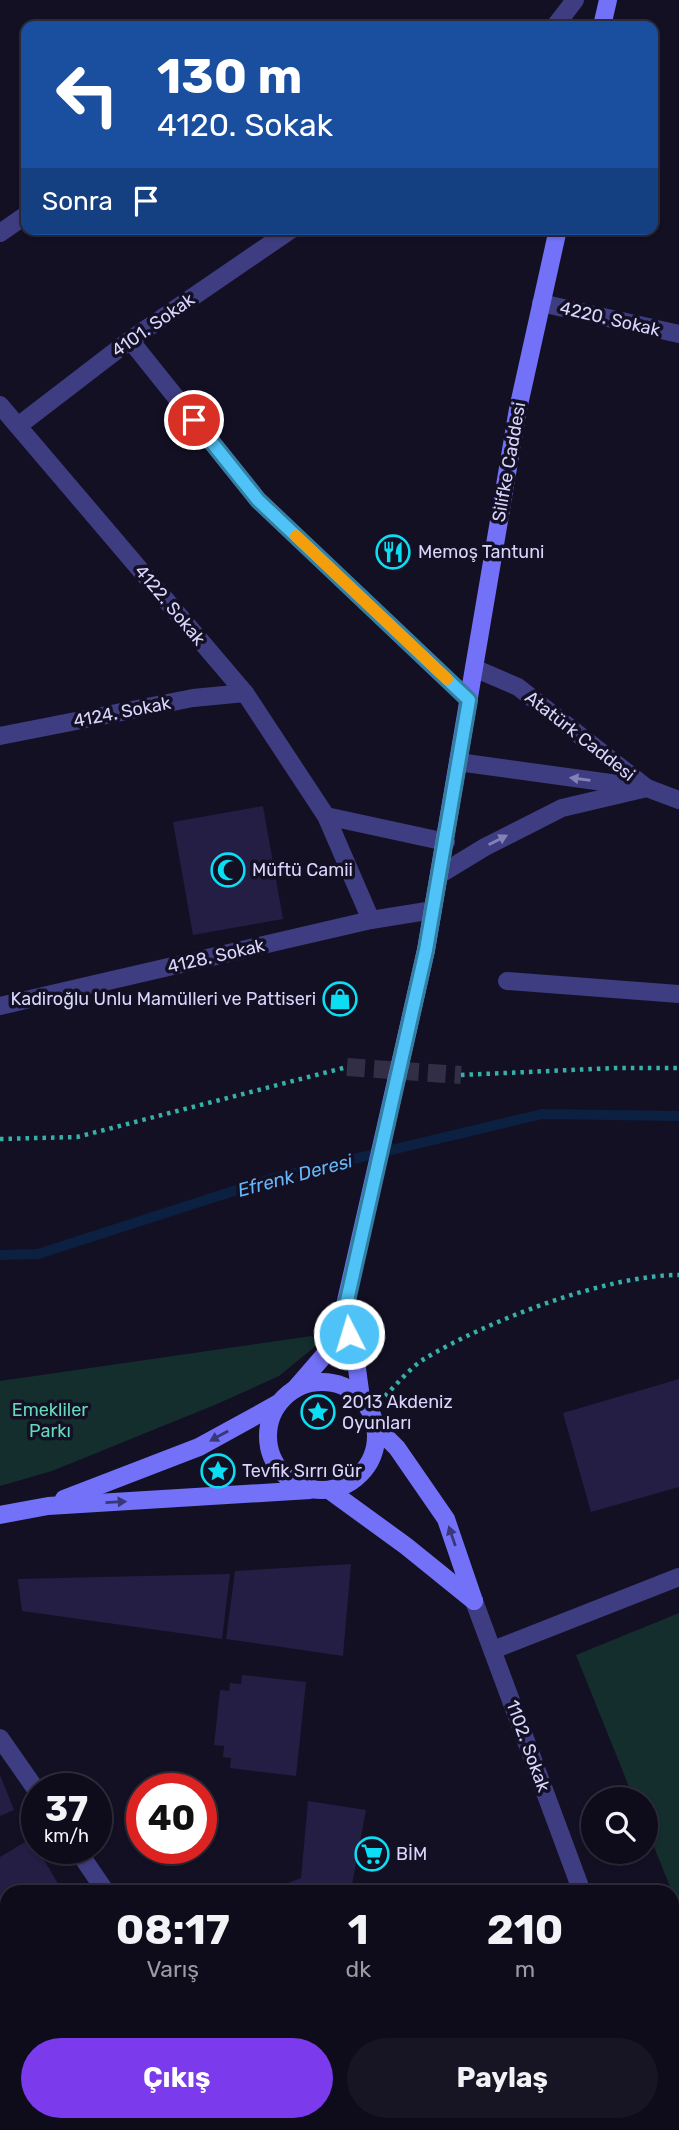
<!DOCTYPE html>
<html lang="tr">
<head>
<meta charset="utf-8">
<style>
  body { margin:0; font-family:Rubik,sans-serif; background:#171524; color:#f1f3f6; height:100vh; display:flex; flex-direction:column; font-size:26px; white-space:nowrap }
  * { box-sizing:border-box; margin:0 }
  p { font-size:23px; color:#9b9ba3 }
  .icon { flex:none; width:38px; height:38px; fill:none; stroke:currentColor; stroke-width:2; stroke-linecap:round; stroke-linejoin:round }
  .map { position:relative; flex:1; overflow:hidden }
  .side { position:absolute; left:0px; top:1885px; width:679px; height:247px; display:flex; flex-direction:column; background:#0e0c1b; border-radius:21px 21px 0 0; box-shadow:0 2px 5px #0004,0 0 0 2px #2e2c3a }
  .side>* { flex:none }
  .hud { position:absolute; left:21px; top:21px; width:637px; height:214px; border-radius:14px; box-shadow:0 2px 5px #0004,0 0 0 2px #2e2c3a; background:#1a4fa0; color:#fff; overflow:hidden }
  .buttons { position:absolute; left:581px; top:1787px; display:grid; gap:14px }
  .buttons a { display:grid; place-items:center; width:77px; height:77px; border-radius:50%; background:#0e0c1b; box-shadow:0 2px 5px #0004,0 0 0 2px #2e2c3a; font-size:35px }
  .speed { position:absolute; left:21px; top:1773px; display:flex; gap:14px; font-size:35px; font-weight:700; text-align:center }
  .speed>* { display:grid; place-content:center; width:91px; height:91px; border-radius:50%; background:#0e0c1b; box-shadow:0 2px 5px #0004,0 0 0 2px #2e2c3a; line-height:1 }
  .speed small { font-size:18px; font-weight:400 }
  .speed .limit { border:10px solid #d22; background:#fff; color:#111 }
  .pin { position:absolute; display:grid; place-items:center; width:60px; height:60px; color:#fff; margin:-30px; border:4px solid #fff; border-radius:50%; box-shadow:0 2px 7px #0007 }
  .me { position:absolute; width:77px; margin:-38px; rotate:355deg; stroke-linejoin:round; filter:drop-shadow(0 0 5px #0008) }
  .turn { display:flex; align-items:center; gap:24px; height:147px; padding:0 21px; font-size:32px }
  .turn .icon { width:91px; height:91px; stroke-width:2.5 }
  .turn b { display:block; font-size:49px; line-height:60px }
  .then { display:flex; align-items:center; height:66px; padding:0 21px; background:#0003; gap:14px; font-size:26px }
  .eta { display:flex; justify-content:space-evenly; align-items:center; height:119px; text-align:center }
  .eta b { font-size:42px; font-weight:700; line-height:49px }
  .cta { display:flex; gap:14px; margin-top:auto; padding:14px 21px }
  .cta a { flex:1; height:80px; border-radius:42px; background:#7c3aed; color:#fff; font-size:28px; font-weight:700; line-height:80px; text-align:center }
  .cta a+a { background:#171524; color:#f1f3f6 }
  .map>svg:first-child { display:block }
  .green { fill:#132e2d }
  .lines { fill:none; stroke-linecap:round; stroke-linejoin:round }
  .stream { stroke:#0c2041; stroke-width:10 }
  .building { fill:#241d44 }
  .street-tunnel { stroke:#312e45; stroke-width:18; stroke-dasharray:18 9; stroke-linecap:butt }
  .path { stroke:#35b1a9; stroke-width:4.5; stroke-dasharray:3.5 5; stroke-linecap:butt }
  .street { stroke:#3f3d81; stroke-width:18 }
  .secondary { stroke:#7371f8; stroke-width:18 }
  .secondary-bridge { stroke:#7371f8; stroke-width:18 }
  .oneway { fill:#8481b9 }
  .oneway2 { fill:#393779 }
  .route-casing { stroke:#337fa1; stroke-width:18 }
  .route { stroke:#4fc3f7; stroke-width:12 }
  .slow { stroke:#f59e0b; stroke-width:12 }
  .labels { text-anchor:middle; stroke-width:7; stroke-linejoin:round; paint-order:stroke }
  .street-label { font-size:18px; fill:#d9d5fd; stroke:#131024 }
  .poi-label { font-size:18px; fill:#d9d5fd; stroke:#131024; text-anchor:start }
  .park-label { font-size:18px; fill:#64dabc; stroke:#131024 }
  .water-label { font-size:19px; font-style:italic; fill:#68b6f8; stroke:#131024 }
</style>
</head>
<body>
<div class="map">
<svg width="679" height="2130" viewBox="0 0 679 2130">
  <rect width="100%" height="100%" fill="#131024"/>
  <!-- green -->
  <g class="green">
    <polygon points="312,1336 318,1344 279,1376 217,1404 52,1471 0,1486 0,1381"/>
    <polygon points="679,1613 679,1909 646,1827 646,1799 634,1799 576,1655"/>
  </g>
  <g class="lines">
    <!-- stream -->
    <polyline class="stream" points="0,1255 38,1254 274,1178 542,1114 679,1116"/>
  </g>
  <!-- building -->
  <g class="building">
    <polygon points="263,806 283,919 193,935 173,822"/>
    <polygon points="679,1379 679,1487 591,1512 563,1413"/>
    <polygon points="351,1564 343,1656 226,1639 235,1571"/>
    <polygon points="230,1574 222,1639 22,1611 18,1579"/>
    <polygon points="242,1675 306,1682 296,1776 230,1768 231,1758 223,1757 224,1746 214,1745 220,1690 229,1691 230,1683 241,1684"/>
    <polygon points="0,1775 14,1810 0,1816"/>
    <polygon points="308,1801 366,1810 351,1890 353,1892 264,1892 301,1878"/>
    <polygon points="33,1837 37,1848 63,1892 7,1892 7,1930 0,1933 0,1857"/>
    <polygon points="7,1988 7,2060 0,2046 0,1992"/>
    <polygon points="6,2106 7,2124 15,2124 17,2130 0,2130 0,2109"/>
    <polygon points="37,2124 103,2124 106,2130 40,2130"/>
    <polygon points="324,2124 469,2124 480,2130 315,2130"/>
  </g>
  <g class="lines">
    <!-- street-tunnel -->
    <polyline class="street-tunnel" points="347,1067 461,1075"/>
    <!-- path -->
    <g class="path">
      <polyline points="461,1075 615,1068 679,1068"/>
      <polyline points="0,1139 77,1137 347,1067"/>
      <path d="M385 1396C397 1384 410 1368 424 1359 487 1321 606 1275 679 1275"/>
    </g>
    <!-- street -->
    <g class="street">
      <polyline points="555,26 575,0"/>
      <polyline points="0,233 26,215"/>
      <polyline points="541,303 679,334"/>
      <polyline points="130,340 258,500 469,700"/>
      <polyline points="0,405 245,693 326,816"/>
      <polyline points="18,426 130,340 292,229"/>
      <polyline points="474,668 518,687 647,788"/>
      <polyline points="0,736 193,698 245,693"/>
      <polyline points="458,762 647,788 679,800"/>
      <polyline points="439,875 485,847 562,808 647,788"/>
      <polyline points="371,920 326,816 446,842"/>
      <polyline points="507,981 679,994"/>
      <polyline points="0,1006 371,920 433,910"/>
      <polyline points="474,1601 582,1892"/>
      <polyline points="493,1650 679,1577"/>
      <polyline points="0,1738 37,1791"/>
      <polyline points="76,1848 106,1892"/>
      <polyline points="0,1957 7,1954"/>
      <polyline points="238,2124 241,2130"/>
      <polyline points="669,2124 671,2130"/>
      <polyline points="174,2130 185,2124"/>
    </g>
    <!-- secondary -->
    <g class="secondary">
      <polyline points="602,26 608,0"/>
      <polyline points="426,950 518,409 558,229"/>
      <polyline points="343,1314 355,1354 361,1398"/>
      <circle cx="322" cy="1436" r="54"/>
      <polyline points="295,1389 328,1351 343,1314"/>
      <polyline points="376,1427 397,1448 446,1519 474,1601"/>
      <polyline points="329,1490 406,1546 474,1601"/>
      <polyline points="64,1499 199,1447 279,1403"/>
      <polyline points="0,1515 48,1506 310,1490"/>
    </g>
    <!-- secondary-bridge -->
    <polyline class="secondary-bridge" points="343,1314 426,950"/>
  </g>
  <!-- one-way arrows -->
  <defs><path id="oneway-solid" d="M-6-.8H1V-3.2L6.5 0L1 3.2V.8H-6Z" transform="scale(1.75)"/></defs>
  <g class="oneway">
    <use href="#oneway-solid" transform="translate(580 779) rotate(-172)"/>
    <use href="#oneway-solid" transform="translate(498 840) rotate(-27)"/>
  </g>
  <g class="oneway2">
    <use href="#oneway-solid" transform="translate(219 1436) rotate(151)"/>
    <use href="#oneway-solid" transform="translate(116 1502) rotate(-3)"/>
    <use href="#oneway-solid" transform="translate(452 1536) rotate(-109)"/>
  </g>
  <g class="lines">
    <defs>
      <polyline id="route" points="194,420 258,500 469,700 426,950 344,1314 349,1334"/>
    </defs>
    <!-- route casing -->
    <use href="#route" class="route-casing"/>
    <!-- route -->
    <use href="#route" class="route"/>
    <!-- slow -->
    <polyline class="slow" points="296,536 447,679"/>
  </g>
  <!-- icons -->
  <defs>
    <symbol id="restaurant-ring" viewBox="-11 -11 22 22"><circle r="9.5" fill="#131024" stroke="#0cddf2" stroke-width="1.5"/><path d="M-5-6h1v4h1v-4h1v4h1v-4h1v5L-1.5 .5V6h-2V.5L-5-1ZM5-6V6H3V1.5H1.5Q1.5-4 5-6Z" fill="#0cddf2"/></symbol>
    <symbol id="mosque-ring" viewBox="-11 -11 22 22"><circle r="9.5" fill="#131024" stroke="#0cddf2" stroke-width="1.5"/><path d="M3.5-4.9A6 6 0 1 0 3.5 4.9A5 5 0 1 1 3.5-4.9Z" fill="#0cddf2"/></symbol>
    <symbol id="shop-ring" viewBox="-11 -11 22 22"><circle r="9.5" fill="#131024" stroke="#0cddf2" stroke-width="1.5"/><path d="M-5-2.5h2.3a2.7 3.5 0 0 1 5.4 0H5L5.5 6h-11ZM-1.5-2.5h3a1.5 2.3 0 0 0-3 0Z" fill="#0cddf2"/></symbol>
    <symbol id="sight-ring" viewBox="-11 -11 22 22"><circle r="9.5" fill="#131024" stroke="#0cddf2" stroke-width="1.5"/><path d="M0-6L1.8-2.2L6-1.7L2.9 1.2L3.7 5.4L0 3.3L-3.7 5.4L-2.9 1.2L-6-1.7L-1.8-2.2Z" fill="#0cddf2"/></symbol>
    <symbol id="supermarket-ring" viewBox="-11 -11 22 22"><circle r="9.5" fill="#131024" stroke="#0cddf2" stroke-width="1.5"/><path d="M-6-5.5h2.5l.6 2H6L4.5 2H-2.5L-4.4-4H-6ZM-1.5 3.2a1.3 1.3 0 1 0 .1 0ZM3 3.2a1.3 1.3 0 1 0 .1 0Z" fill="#0cddf2"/></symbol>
  </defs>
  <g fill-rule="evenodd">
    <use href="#restaurant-ring" x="374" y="533" width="38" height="38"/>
    <use href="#mosque-ring" x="209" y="851" width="38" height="38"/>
    <use href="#shop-ring" x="321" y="980" width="38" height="38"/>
    <use href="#sight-ring" x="299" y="1393" width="38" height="38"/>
    <use href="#sight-ring" x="199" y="1452" width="38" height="38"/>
    <use href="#supermarket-ring" x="353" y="1835" width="38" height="38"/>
  </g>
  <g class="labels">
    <!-- street labels -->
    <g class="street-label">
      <text transform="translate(610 319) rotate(13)" y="6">4220. Sokak</text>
      <text transform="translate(153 325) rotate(-35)" y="6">4101. Sokak</text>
      <text transform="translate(509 462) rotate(-80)" y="6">Silifke Caddesi</text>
      <text transform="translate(170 605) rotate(50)" y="6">4122. Sokak</text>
      <text transform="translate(122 712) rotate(-11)" y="6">4124. Sokak</text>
      <text transform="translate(580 736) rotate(38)" y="6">Atatürk Caddesi</text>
      <text transform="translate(216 956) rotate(-13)" y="6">4128. Sokak</text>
      <text transform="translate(528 1746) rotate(70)" y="6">1102. Sokak</text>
    </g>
    <!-- poi labels -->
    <g class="poi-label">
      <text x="418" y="558">Memoş Tantuni</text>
      <text x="252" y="876">Müftü Camii</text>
      <text x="316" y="1005" text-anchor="end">Kadiroğlu Unlu Mamülleri ve Pattiseri</text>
      <text x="342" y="1408">2013 Akdeniz<tspan x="342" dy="21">Oyunları</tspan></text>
      <text x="242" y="1477">Tevfik Sırrı Gür</text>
      <text x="396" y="1860">BİM</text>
    </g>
    <!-- park labels -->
    <g class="park-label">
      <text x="50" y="1416">Emekliler<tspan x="50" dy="21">Parkı</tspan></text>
    </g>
    <!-- water labels -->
    <g class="water-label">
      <text transform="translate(295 1175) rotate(-15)" y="7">Efrenk Deresi</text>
    </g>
  </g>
</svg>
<div class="buttons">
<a><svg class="icon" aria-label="search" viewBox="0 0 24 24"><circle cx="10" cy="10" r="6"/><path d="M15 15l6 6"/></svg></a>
</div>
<div class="speed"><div>37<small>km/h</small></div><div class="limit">40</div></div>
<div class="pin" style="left:194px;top:420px;background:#d93025"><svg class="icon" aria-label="arrive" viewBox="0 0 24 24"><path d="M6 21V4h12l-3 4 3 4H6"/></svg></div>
<svg class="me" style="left:349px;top:1334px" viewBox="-20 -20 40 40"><circle r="17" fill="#4fc3f7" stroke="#fff" stroke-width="3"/><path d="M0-11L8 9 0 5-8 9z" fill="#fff"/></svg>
<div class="hud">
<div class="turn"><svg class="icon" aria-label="left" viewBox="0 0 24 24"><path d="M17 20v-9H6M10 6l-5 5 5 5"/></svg><div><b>130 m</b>4120. Sokak</div></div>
<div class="then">Sonra<svg class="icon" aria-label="arrive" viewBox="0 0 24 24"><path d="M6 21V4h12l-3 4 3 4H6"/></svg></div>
</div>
<section class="side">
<div class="eta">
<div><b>08:17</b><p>Varış</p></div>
<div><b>1</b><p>dk</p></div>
<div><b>210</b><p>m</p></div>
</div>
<div class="cta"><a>Çıkış</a><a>Paylaş</a></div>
</section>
</div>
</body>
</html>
